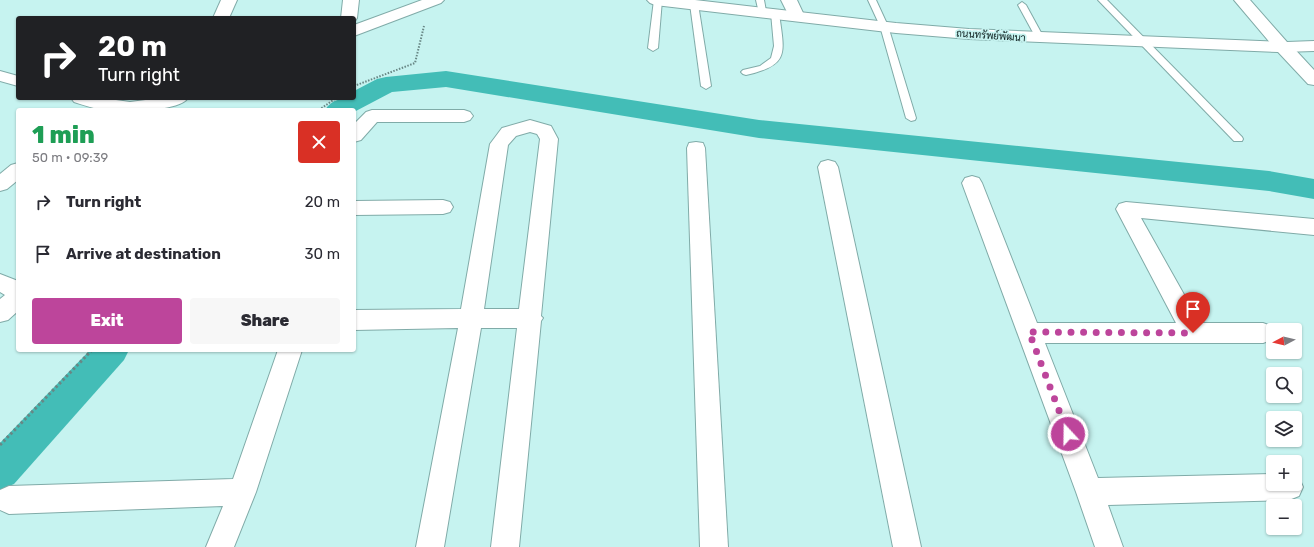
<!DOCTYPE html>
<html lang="en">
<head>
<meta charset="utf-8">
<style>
  body { margin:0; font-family:Rubik,Sarabun,sans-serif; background:#f7f7f7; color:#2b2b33; height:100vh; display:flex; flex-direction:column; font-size:15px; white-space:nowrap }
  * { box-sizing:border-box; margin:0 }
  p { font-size:13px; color:#7c7c81 }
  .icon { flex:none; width:22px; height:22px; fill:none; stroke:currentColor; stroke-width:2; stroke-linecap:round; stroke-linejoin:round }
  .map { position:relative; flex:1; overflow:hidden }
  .drawer { position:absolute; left:16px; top:108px; width:340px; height:244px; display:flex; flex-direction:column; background:#fff; border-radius:4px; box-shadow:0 1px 3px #0004 }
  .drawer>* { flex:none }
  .guide { position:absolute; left:16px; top:16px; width:340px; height:84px; border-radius:4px; box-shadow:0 1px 3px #0004; background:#202124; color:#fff; overflow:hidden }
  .needle { width:26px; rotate:263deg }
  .controls { position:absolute; left:1266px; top:323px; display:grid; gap:8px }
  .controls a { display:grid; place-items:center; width:36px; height:36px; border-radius:4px; background:#fff; box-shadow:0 1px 3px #0004; font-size:20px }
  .pin { position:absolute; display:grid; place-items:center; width:34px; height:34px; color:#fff; margin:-41px -17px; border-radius:50% 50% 50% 0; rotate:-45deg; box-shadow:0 0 4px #0007 }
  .pin .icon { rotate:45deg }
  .me { position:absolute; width:44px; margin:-22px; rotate:339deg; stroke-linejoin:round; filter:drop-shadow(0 0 3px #0008) }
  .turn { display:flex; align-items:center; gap:14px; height:84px; padding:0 16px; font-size:18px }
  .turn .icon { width:52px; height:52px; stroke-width:2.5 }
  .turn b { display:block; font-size:28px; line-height:34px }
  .round { display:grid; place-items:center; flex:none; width:42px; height:42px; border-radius:4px; background:#f7f7f7 }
  .head { display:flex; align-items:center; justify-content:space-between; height:68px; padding:0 16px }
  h1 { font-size:24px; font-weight:800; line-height:30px; color:#1e9e55 }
  .cta { display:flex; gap:8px; margin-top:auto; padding:8px 16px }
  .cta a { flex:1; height:46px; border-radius:4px; background:#bd459b; color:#fff; font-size:16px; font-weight:800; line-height:46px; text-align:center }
  .cta a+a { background:#f7f7f7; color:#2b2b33 }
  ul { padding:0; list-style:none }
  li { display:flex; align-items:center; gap:12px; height:52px; padding:0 16px }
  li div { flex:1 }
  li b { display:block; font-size:15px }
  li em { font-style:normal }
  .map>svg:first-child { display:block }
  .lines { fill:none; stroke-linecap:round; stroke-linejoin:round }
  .canal { fill:#43bdb7; fill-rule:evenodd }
  .lane-casing { stroke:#80aba8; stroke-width:2 }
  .street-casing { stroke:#80aba8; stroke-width:2 }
  .secondary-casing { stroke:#80aba8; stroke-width:2 }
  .path-far1 { stroke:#688785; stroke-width:2; stroke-dasharray:1.5 1.5; stroke-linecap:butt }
  .path { stroke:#688785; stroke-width:3; stroke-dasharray:2.5 2.5; stroke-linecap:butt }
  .lane { fill:#fff; fill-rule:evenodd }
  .street { fill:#fff; fill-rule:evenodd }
  .secondary { fill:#fff; fill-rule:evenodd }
  .route { stroke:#bd459b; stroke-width:7; stroke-dasharray:0 12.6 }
  .labels { text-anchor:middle; stroke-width:3.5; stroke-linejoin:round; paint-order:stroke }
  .far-street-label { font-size:10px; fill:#0d1e1d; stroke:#c6f3f0 }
</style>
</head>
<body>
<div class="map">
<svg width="1314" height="547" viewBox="0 0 1314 547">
  <rect width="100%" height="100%" fill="#c6f3f0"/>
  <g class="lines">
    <!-- canal -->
    <g class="canal">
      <path d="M446 71 759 120 1269 171 1314 179V199L1269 191 759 138 446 87 392 92 354 112V110H325C332 99 342 98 354 98V91L377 79 386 77Z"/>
      <polygon points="90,350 129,350 124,360 14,484 0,490 0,443"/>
    </g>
    <defs>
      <g id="lane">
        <polygon points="654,0 662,0 658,48 653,51 648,48"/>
        <polygon points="756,0 764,0 766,11 765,13 759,13"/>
        <polygon points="868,0 876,0 888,26 916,118 915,120 911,121 906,118 880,26"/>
        <polygon points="1098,0 1107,0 1242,137 1243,139 1242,141 1234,141"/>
        <polygon points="694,1 698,4 711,86 706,89 701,86 690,4"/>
        <polygon points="1022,2 1026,5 1044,38 1043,40 1040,41 1036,38 1018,5"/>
        <path d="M775 10 779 13C784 52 791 65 746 75L743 74 741 72 743 70 760 66 771 58 774 46 771 13Z"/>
      </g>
      <g id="street">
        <polygon points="221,0 237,0 229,18 213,18"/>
        <polygon points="343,0 359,0 357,18 355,21 354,18 341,18"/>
        <polygon points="781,0 797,0 804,15 802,18 796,20 790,18"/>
        <polygon points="1234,0 1250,0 1287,42 1314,41 1314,51 1283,52 1277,51"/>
        <polygon points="372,110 464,110 470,112 473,116 470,120 464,122 377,122 361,140 354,142 354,124 366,112"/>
        <path d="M530 120 551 126 558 139 541 316 543 318 541 321 519 547H491L517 328H481L444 547H416L458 328 354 330V310L461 309 490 144 502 128ZM530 132 537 134 540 139 519 309H484L508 145 516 136Z"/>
        <polygon points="696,142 703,143 705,148 728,547 700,547 687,148 689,143"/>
        <polygon points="828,160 835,162 838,167 921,547 893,547 818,167 821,162"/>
        <polygon points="18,163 18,180 7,189 0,191 0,174 11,165"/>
        <polygon points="972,176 979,178 982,183 1037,323 1176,323 1116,209 1119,204 1126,202 1314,219 1314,235 1141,218 1200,323 1263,323 1271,326 1273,330 1271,340 1263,343 1045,343 1098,478 1273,474 1273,484 1295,484 1295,476 1299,478 1303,487 1299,496 1289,500 1108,505 1123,547 1095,547 1076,492 962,183 965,178"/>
        <polygon points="443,200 450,202 453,207 450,212 443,214 354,215 354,201"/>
        <polygon points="0,274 18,281 18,311 8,320 0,322 0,299 5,295 0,292"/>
        <polygon points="278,350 302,350 256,492 234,547 206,547 223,506 9,514 0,510 0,490 9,486 233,479"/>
      </g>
      <g id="secondary">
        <polygon points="422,0 444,0 441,3 354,36 354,25"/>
        <polygon points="647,0 695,0 896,23 969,29 1283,42 1289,43 1314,70 1314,85 1308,84 1278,52 969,39 896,33 655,5 650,3"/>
        <polygon points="0,71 18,76 18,86 0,81"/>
        <path d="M71 98H102L130 102 161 98H188C179 112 121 112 104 110 94 109 84 105 74 102Z"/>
      </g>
    </defs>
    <!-- lane casing -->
    <use href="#lane" class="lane-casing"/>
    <!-- street casing -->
    <use href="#street" class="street-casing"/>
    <!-- secondary casing -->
    <use href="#secondary" class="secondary-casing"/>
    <!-- path-far1 -->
    <g class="path-far1">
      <polyline points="354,86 415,63 424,26"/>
      <polyline points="319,110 336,98"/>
    </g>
    <!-- path -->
    <polyline class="path" points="0,445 92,350"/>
    <!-- lane -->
    <use href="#lane" class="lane"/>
    <!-- street -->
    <use href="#street" class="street"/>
    <!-- secondary -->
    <use href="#secondary" class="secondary"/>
  </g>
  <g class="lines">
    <!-- route -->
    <polyline class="route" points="1068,434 1029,332 1193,333"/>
  </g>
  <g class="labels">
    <!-- far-street labels -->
    <g class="far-street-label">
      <text transform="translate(991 35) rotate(4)" y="4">ถนนทรัพย์พัฒนา</text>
    </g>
  </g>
</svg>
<div class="controls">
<a><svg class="needle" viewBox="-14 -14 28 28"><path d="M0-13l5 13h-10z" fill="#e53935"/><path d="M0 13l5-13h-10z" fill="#7c7c81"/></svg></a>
<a><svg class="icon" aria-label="search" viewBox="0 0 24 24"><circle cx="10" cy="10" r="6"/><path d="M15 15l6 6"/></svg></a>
<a><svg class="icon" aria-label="layers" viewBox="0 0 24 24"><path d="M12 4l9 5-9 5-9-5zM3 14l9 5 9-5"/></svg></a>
<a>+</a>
<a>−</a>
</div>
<div class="pin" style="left:1193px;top:333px;background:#d93025"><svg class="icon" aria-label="arrive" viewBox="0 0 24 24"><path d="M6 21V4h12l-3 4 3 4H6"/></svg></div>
<svg class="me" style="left:1068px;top:434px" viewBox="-20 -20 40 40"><circle r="17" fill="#bd459b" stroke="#fff" stroke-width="3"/><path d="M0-11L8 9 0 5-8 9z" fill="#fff"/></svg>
<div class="guide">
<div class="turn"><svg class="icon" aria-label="right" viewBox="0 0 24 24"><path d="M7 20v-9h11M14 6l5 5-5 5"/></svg><div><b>20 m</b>Turn right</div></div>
</div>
<section class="drawer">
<div class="head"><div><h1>1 min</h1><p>50 m · 09:39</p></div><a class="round" style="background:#d93025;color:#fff"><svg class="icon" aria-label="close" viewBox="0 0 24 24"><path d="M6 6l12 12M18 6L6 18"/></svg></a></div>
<ul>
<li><svg class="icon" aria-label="right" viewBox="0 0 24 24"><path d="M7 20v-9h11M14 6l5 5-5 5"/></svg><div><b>Turn right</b></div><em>20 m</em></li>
<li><svg class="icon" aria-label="arrive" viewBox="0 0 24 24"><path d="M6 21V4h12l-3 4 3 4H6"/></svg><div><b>Arrive at destination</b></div><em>30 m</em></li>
</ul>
<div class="cta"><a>Exit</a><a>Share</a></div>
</section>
</div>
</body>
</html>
